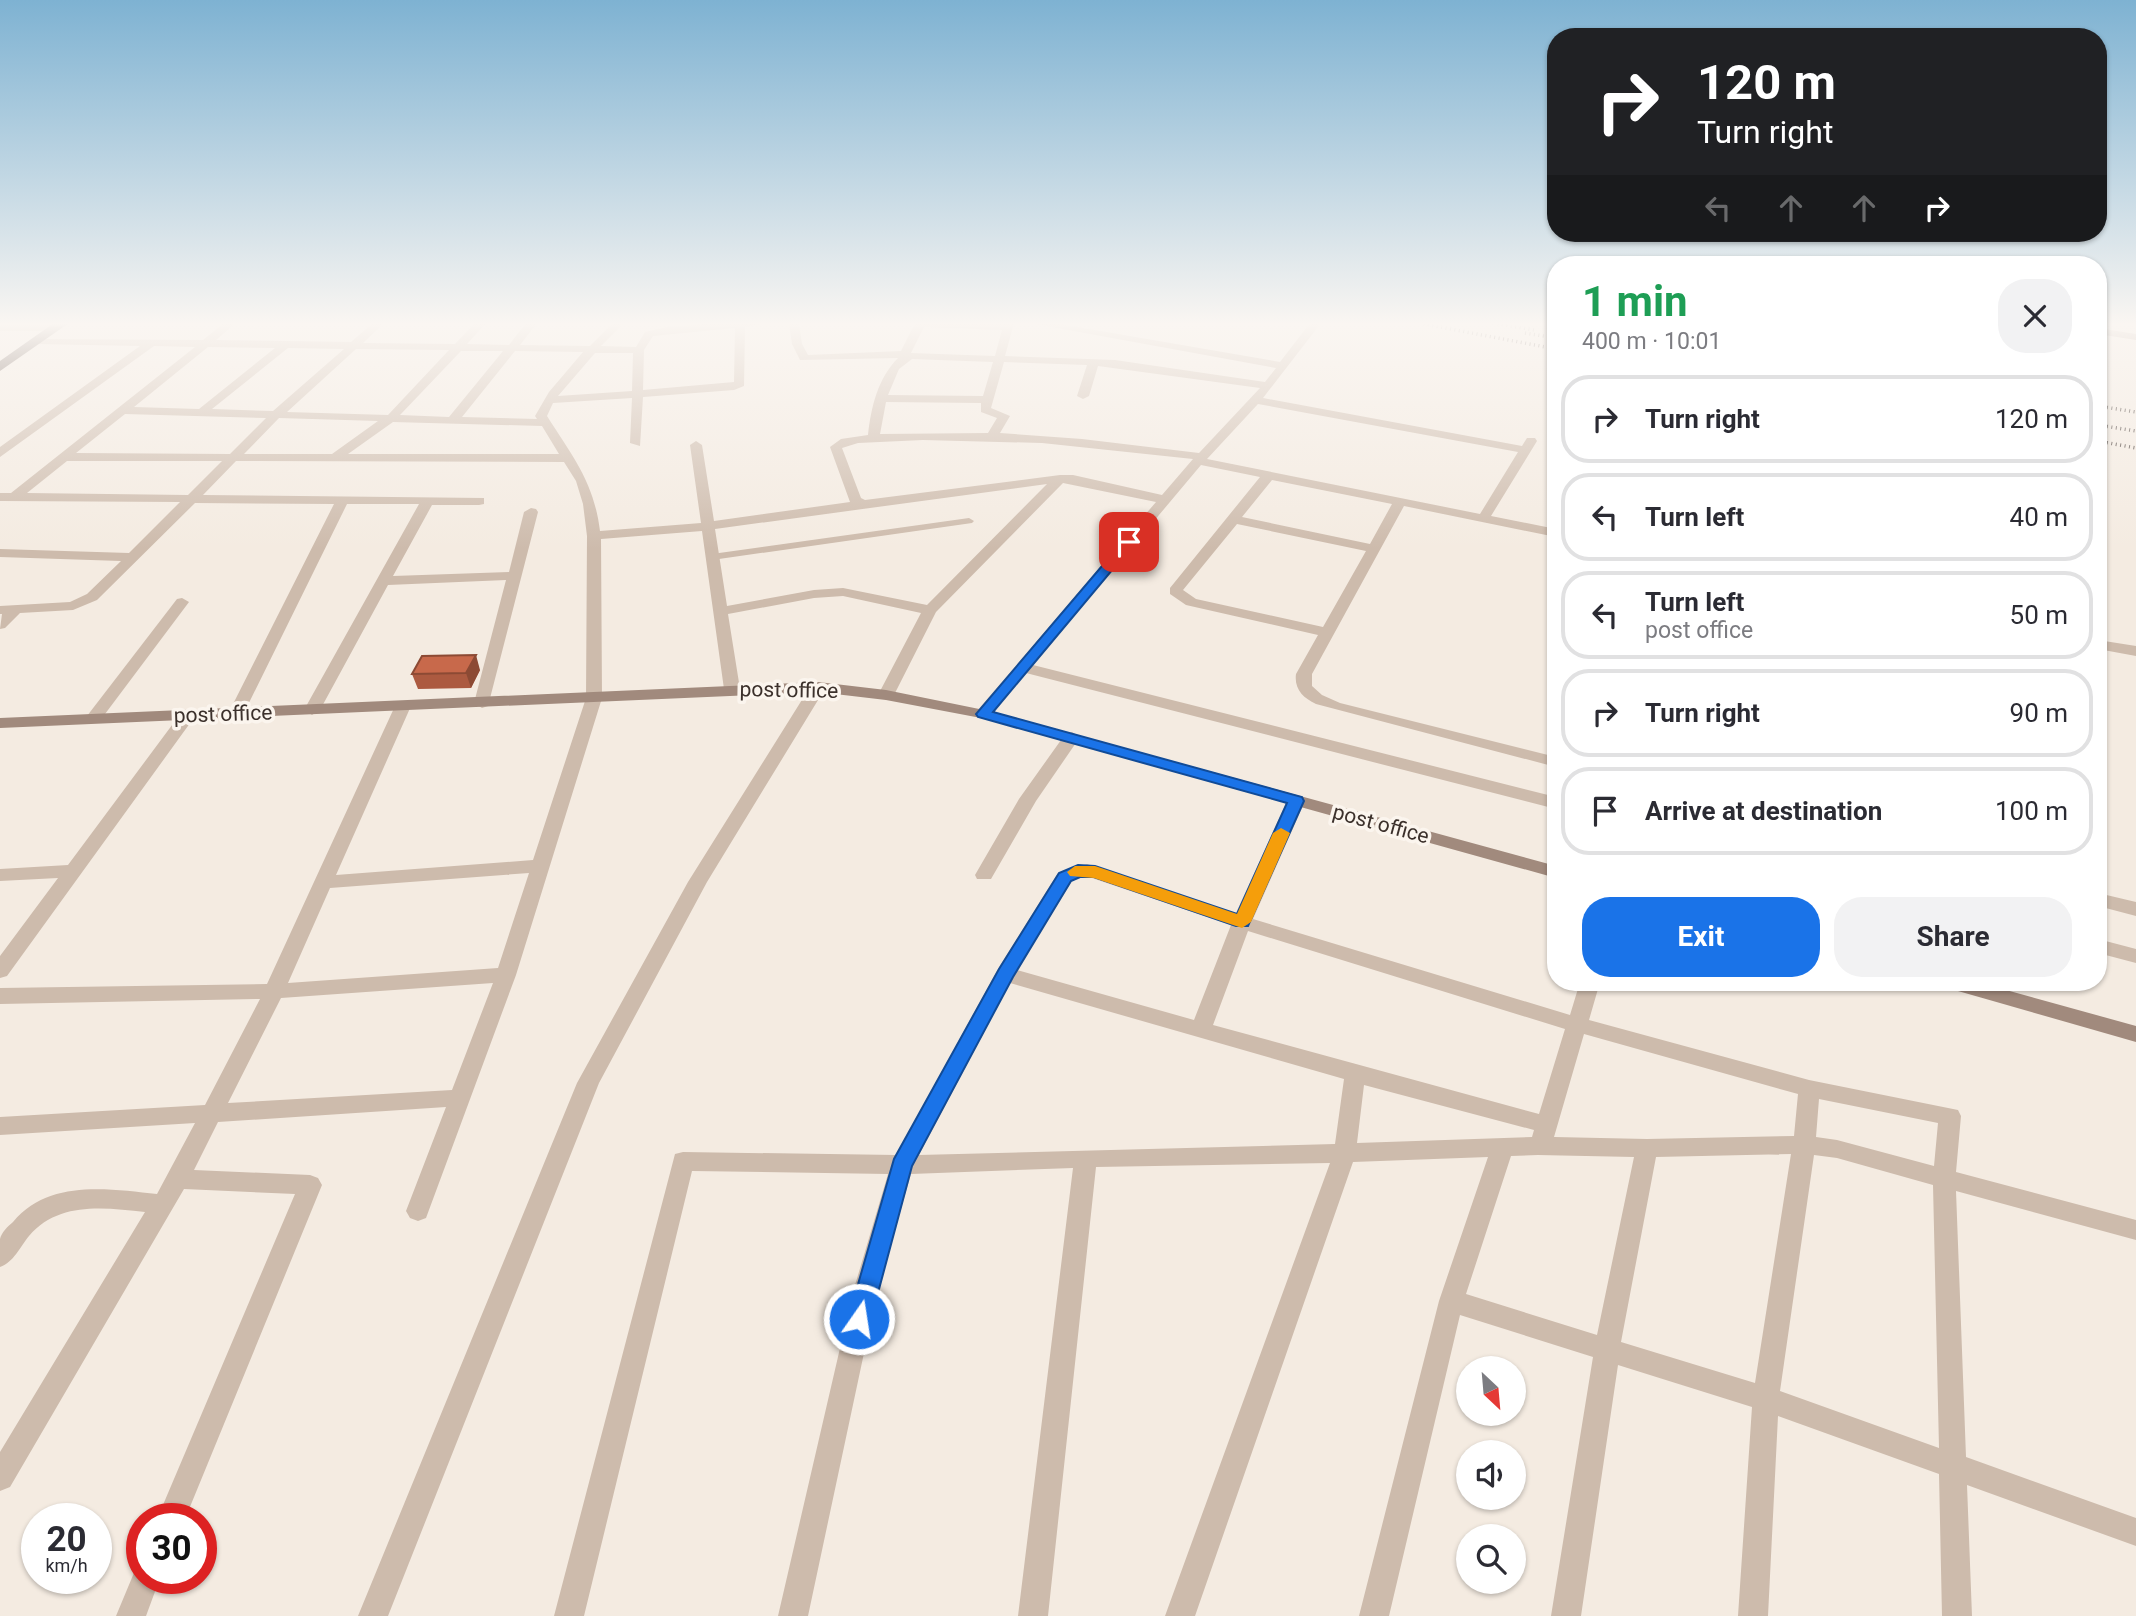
<!DOCTYPE html>
<html lang="en">
<head>
<meta charset="utf-8">
<style>
  body { margin:0; font-family:Roboto,sans-serif; background:#f2f2f3; color:#2b2b33; height:100vh; display:flex; flex-direction:column; font-size:26px; white-space:nowrap }
  * { box-sizing:border-box; margin:0 }
  p { font-size:23px; color:#7c7c81 }
  .icon { flex:none; width:38px; height:38px; fill:none; stroke:currentColor; stroke-width:2; stroke-linecap:round; stroke-linejoin:round }
  .map { position:relative; flex:1; overflow:hidden }
  .side { position:absolute; left:1547px; top:256px; width:560px; height:735px; display:flex; flex-direction:column; background:#fff; border-radius:28px; box-shadow:0 2px 5px #0004 }
  .side>* { flex:none }
  .banner { position:absolute; left:1547px; top:28px; width:560px; height:214px; border-radius:28px; box-shadow:0 2px 5px #0004; background:#202124; color:#fff; overflow:hidden }
  .needle { width:46px; rotate:154deg }
  .buttons { position:absolute; left:1456px; top:1356px; display:grid; gap:14px }
  .buttons a { display:grid; place-items:center; width:70px; height:70px; border-radius:50%; background:#fff; box-shadow:0 2px 5px #0004; font-size:35px }
  .speed { position:absolute; left:21px; top:1503px; display:flex; gap:14px; font-size:35px; font-weight:700; text-align:center }
  .speed>* { display:grid; place-content:center; width:91px; height:91px; border-radius:50%; background:#fff; box-shadow:0 2px 5px #0004; line-height:1 }
  .speed small { font-size:18px; font-weight:400 }
  .speed .limit { border:10px solid #d22; background:#fff; color:#111 }
  .pin { position:absolute; display:grid; place-items:center; width:60px; height:60px; color:#fff; margin:-30px; border-radius:14px; box-shadow:0 4px 10px #0006 }
  .me { position:absolute; width:77px; margin:-38px; rotate:13deg; stroke-linejoin:round; filter:drop-shadow(0 0 5px #0008) }
  .turn { display:flex; align-items:center; gap:24px; height:147px; padding:0 35px; font-size:32px }
  .turn .icon { width:91px; height:91px; stroke-width:2.5 }
  .turn b { display:block; font-size:49px; line-height:60px }
  .lanes { display:flex; align-items:center; height:66px; padding:0 35px; background:#0003; justify-content:center; gap:35px; direction:ltr }
  .lanes .off { opacity:.35 }
  .round { display:grid; place-items:center; flex:none; width:74px; height:74px; border-radius:28px; background:#f2f2f3 }
  .head { display:flex; align-items:center; justify-content:space-between; height:119px; padding:0 35px }
  h1 { font-size:42px; font-weight:700; line-height:52px; color:#1e9e55 }
  .action { display:flex; gap:14px; margin-top:auto; padding:14px 35px }
  .action a { flex:1; height:80px; border-radius:28px; background:#1a73e8; color:#fff; font-size:28px; font-weight:700; line-height:80px; text-align:center }
  .action a+a { background:#f2f2f3; color:#2b2b33 }
  ul { padding:0; list-style:none }
  li { display:flex; align-items:center; gap:21px; height:88px; margin:0 14px 10px; padding:0 21px; border:4px solid #e1e1e2; border-radius:28px }
  li div { flex:1 }
  li b { display:block; font-size:26px }
  li em { font-style:normal }
  .map>svg:first-child { display:block }
  .lines { fill:none; stroke-linecap:round; stroke-linejoin:round }
  .lane { fill:#cdbbac; fill-rule:evenodd }
  .street { fill:#cdbbac; fill-rule:evenodd }
  .secondary { fill:#a18a7d; fill-rule:evenodd }
  .highway { fill:#5c4a42; fill-rule:evenodd }
  .rail { stroke:#3b302b; stroke-width:3.5; stroke-dasharray:1 3.5; stroke-linecap:butt }
  .wall { fill:#ac5a40 }
  .shaded-wall { fill:#8c4a34 }
  .building { fill:#c8694b; stroke:#8c4a34; stroke-width:2 }
  .route { fill:#1a73e8; stroke:#114b97; stroke-width:2 }
  .slow { fill:#f59e0b }
  .labels { text-anchor:middle; stroke-width:7; stroke-linejoin:round; paint-order:stroke }
  .street-label { font-size:21px; fill:#3b302b; stroke:#fbf5ee }
</style>
</head>
<body>
<div class="map">
<svg width="2136" height="1616" viewBox="0 0 2136 1616">
  <rect width="100%" height="100%" fill="#f4ebe1"/>
  <g class="lines">
    <!-- lane -->
    <polygon class="lane" points="969,518 974,521 972,523 712,560 707,557 712,554"/>
    <!-- street -->
    <g class="street">
      <path d="M224 323H236L216 340 351 342 373 323H384L363 343 455 344 475 323H486L467 344 509 345 526 323H537L520 345 590 346 613 323H624L601 346 636 347 645 332 667 327 717 323H768L745 327 744 386 734 390 643 397 640 446 630 443 632 398 553 403 547 416C573 457 594 482 600 531L701 523 690 445 696 441 702 445 714 521 850 502 830 447 841 439 868 435C871 407 878 378 898 358L800 360 792 344 789 323H799L802 344 808 355 901 351 915 323H1014L1005 356 1115 360 1265 382 1276 368 1030 323H1054L1280 362 1310 323H1321L1263 398 1522 446 1527 438H1535L1537 441 1491 516 1556 529V537L1404 506 1312 674V686L1322 695 1340 703 1556 757V767L1316 704C1303 698 1294 689 1296 674L1318 635 1186 605 1170 594V588L1260 477 1201 465 1033 665 1556 797V809L1026 673 989 717H977L975 714 977 711 1156 502 1063 483 936 612 894 695 886 700 878 695 921 613 843 596 814 598 728 614 740 689 732 694 724 689 702 531 601 539 602 698 516 975 426 1218 418 1221 410 1218 406 1211 446 1107 218 1122 194 1170 310 1175 318 1178 322 1185 185 1519H157L295 1194 184 1189 10 1487 0 1491V1452L145 1212C105 1208 59 1201 29 1236 20 1247 14 1262 0 1267 0 1258 0 1247 0 1239 1 1233 8 1226 13 1222 49 1179 108 1189 157 1194L195 1123 0 1135V1117L205 1105 260 999 0 1004V988L267 984 395 706 403 701 411 706 336 875 533 860 586 698 587 536 583 504 576 481 564 462 236 461 203 495 484 498V504L479 505H432L393 576 509 572 524 512 531 508 536 509 538 512 488 706 482 708 474 703 506 580 388 585 320 710 312 715 304 710 419 504H347L242 717 236 719 228 714 334 504 195 503 97 600 73 610 20 613 5 628 0 629 2 614H0V606L70 602 87 594 121 561 0 557V549L129 553 180 502 0 501V493H11L195 347 154 346 0 457V447L140 346 38 344 33 341 34 339 203 340ZM924 327 1002 330 995 356 911 353ZM735 328 734 382 643 390 644 350 653 336ZM208 347 275 348 199 409 134 407ZM288 348 344 349 273 411 212 409ZM356 349 449 350 388 415 287 412ZM461 351H503L449 417 400 415ZM515 351 583 352 549 392 535 416 537 419 462 417ZM595 353H633L632 391 558 396ZM912 359 993 362 983 396 888 395 899 369ZM1004 362 1087 365 1077 396 1083 399 1089 396 1098 366 1260 388 1199 453 1082 439 1000 433 1010 416 991 408ZM886 402 981 403V412L997 418 988 433 880 434ZM1258 404 1518 452 1480 514 1207 459ZM125 414 266 418 230 454 76 453ZM279 418 378 421 332 454H244ZM393 422 542 426 559 454H348ZM923 440 1042 443 1193 459 1162 495 1073 475H1060L865 500 861 498 842 448 858 443ZM67 461H222L188 495 27 493ZM1272 480 1392 504 1370 544 1242 517ZM1047 484 927 605 843 588 814 590 727 606 715 529ZM1237 524 1366 551 1323 627 1196 599 1183 590ZM529 873 498 968 288 983 330 888ZM493 983 452 1090 228 1103 281 998Z"/>
      <polygon points="0,325 56,325 61,328 56,331 0,331"/>
      <polygon points="182,598 189,602 99,722 87,722 85,719 87,716 177,599"/>
      <polygon points="2098,640 2136,646 2136,656 2098,649"/>
      <polygon points="818,682 826,687 707,882 599,1083 388,1616 358,1616 577,1083 688,882 810,687"/>
      <polygon points="187,711 195,716 193,719 7,976 0,978 0,956 58,878 0,881 0,869 68,865 181,713"/>
      <polygon points="1072,732 1080,737 1036,801 991,879 977,879 975,875 1019,799 1066,733"/>
      <path d="M1296 795 1305 801 1253 919 1570 1015 1580 982H1600L1589 1020 1809 1080 1958 1110 1961 1116 1956 1172 2136 1220V1240L1956 1191 1966 1457 2136 1518V1546L1967 1485 1972 1616H1942L1939 1474 1778 1416 1768 1616H1738L1752 1407 1618 1365 1581 1616H1551L1593 1357 1460 1315 1389 1616H1359L1439 1301 1488 1157 1353 1162 1195 1616H1165L1330 1163 1096 1167 1048 1616H1018L1073 1168 911 1174 877 1292 808 1616H778L853 1292 888 1174 692 1171 584 1616H554L675 1154 683 1152 896 1155 998 969 1058 873 1087 864 1236 913 1287 801ZM1086 876 1231 925 1194 1020 1017 970 1072 881ZM1248 931 1565 1029 1539 1114 1213 1025ZM1010 983 1344 1079 1335 1144 919 1155ZM1584 1034 1798 1094 1794 1136 1647 1139 1554 1137ZM1364 1085 1534 1130 1532 1137 1357 1143ZM1819 1099 1938 1123 1934 1166 1837 1140 1816 1137ZM1791 1154 1755 1383 1621 1342 1656 1157ZM1538 1155 1634 1157 1597 1335 1466 1294 1511 1156ZM1814 1155 1837 1158 1933 1185 1939 1448 1780 1391Z"/>
      <polygon points="2098,893 2136,902 2136,916 2098,906"/>
      <polygon points="2098,939 2136,949 2136,963 2098,953"/>
      <polygon points="142,1565 142,1578 160,1578 146,1616 116,1616 136,1568"/>
    </g>
    <!-- secondary -->
    <g class="secondary">
      <polygon points="2098,328 2136,334 2136,340 2098,334"/>
      <polygon points="818,682 886,690 989,711 1556,866 1556,878 981,718 886,700 818,692 0,728 0,718"/>
      <polygon points="1941,982 1977,982 2136,1026 2136,1042 1944,987"/>
    </g>
    <!-- highway -->
    <polygon class="highway" points="54,323 69,323 0,371 0,361"/>
    <!-- rail -->
    <g class="rail">
      <polyline points="1419,323 1556,349"/>
      <polyline points="1493,323 1535,330"/>
      <polyline points="1525,333 1556,338"/>
      <polyline points="2098,406 2136,412"/>
      <polyline points="2098,425 2136,431"/>
      <polyline points="2098,441 2136,448"/>
    </g>
  </g>
  <!-- wall -->
  <polygon class="wall" points="480,670 471,688 418,689 412,674"/>
  <!-- shaded-wall -->
  <polygon class="shaded-wall" points="476,655 480,670 471,688 466,673"/>
  <!-- building -->
  <polygon class="building" points="476,655 466,673 412,674 422,656"/>
  <!-- sky -->
  <linearGradient id="sky" x2="0" y2="1"><stop stop-color="#7eb2d2"/><stop offset="0.59" stop-color="#faf6f2"/><stop offset="1" stop-color="#faf6f2" stop-opacity="0"/></linearGradient>
  <rect width="2136" height="549" fill="url(#sky)"/>
  <!-- route -->
  <polygon class="route" points="1129,538 1135,542 1134,544 993,712 1302,797 1304,801 1248,926 1236,926 1094,877 1080,877 1071,881 1013,977 912,1166 871,1319 867,1327 859,1330 851,1327 848,1319 894,1159 999,969 1059,873 1078,865 1095,866 1237,914 1287,803 978,717 976,714 1125,539"/>
  <!-- slow -->
  <polygon class="slow" points="1281,828 1290,833 1251,922 1242,928 1094,878 1070,876 1067,872 1075,866 1095,866 1237,914 1273,833"/>
  <g class="labels">
    <!-- street labels -->
    <g class="street-label">
      <text transform="translate(789 690) rotate(1)" y="7">post office</text>
      <text transform="translate(223 714) rotate(-2)" y="7">post office</text>
      <text transform="translate(1381 824) rotate(15)" y="7">post office</text>
    </g>
  </g>
</svg>
<div class="buttons">
<a><svg class="needle" viewBox="-14 -14 28 28"><path d="M0-13l5 13h-10z" fill="#e53935"/><path d="M0 13l5-13h-10z" fill="#7c7c81"/></svg></a>
<a><svg class="icon" aria-label="sound" viewBox="0 0 24 24"><path d="M4 9h4l5-4v14l-5-4H4zM17 9q2 3 0 6"/></svg></a>
<a><svg class="icon" aria-label="search" viewBox="0 0 24 24"><circle cx="10" cy="10" r="6"/><path d="M15 15l6 6"/></svg></a>
</div>
<div class="speed"><div>20<small>km/h</small></div><div class="limit">30</div></div>
<div class="pin" style="left:1129px;top:542px;background:#d93025"><svg class="icon" aria-label="arrive" viewBox="0 0 24 24"><path d="M6 21V4h12l-3 4 3 4H6"/></svg></div>
<svg class="me" style="left:859px;top:1319px" viewBox="-20 -20 40 40"><circle r="17" fill="#1a73e8" stroke="#fff" stroke-width="3"/><path d="M0-11L8 9 0 5-8 9z" fill="#fff"/></svg>
<div class="banner">
<div class="turn"><svg class="icon" aria-label="right" viewBox="0 0 24 24"><path d="M7 20v-9h11M14 6l5 5-5 5"/></svg><div><b>120 m</b>Turn right</div></div>
<div class="lanes"><svg class="icon off" aria-label="left" viewBox="0 0 24 24"><path d="M17 20v-9H6M10 6l-5 5 5 5"/></svg><svg class="icon off" aria-label="ahead" viewBox="0 0 24 24"><path d="M12 20V5M6 11l6-6 6 6"/></svg><svg class="icon off" aria-label="ahead" viewBox="0 0 24 24"><path d="M12 20V5M6 11l6-6 6 6"/></svg><svg class="icon" aria-label="right" viewBox="0 0 24 24"><path d="M7 20v-9h11M14 6l5 5-5 5"/></svg></div>
</div>
<section class="side">
<div class="head"><div><h1>1 min</h1><p>400 m · 10:01</p></div><a class="round"><svg class="icon" aria-label="close" viewBox="0 0 24 24"><path d="M6 6l12 12M18 6L6 18"/></svg></a></div>
<ul>
<li><svg class="icon" aria-label="right" viewBox="0 0 24 24"><path d="M7 20v-9h11M14 6l5 5-5 5"/></svg><div><b>Turn right</b></div><em>120 m</em></li>
<li><svg class="icon" aria-label="left" viewBox="0 0 24 24"><path d="M17 20v-9H6M10 6l-5 5 5 5"/></svg><div><b>Turn left</b></div><em>40 m</em></li>
<li><svg class="icon" aria-label="left" viewBox="0 0 24 24"><path d="M17 20v-9H6M10 6l-5 5 5 5"/></svg><div><b>Turn left</b><p>post office</p></div><em>50 m</em></li>
<li><svg class="icon" aria-label="right" viewBox="0 0 24 24"><path d="M7 20v-9h11M14 6l5 5-5 5"/></svg><div><b>Turn right</b></div><em>90 m</em></li>
<li><svg class="icon" aria-label="arrive" viewBox="0 0 24 24"><path d="M6 21V4h12l-3 4 3 4H6"/></svg><div><b>Arrive at destination</b></div><em>100 m</em></li>
</ul>
<div class="action"><a>Exit</a><a>Share</a></div>
</section>
</div>
</body>
</html>
